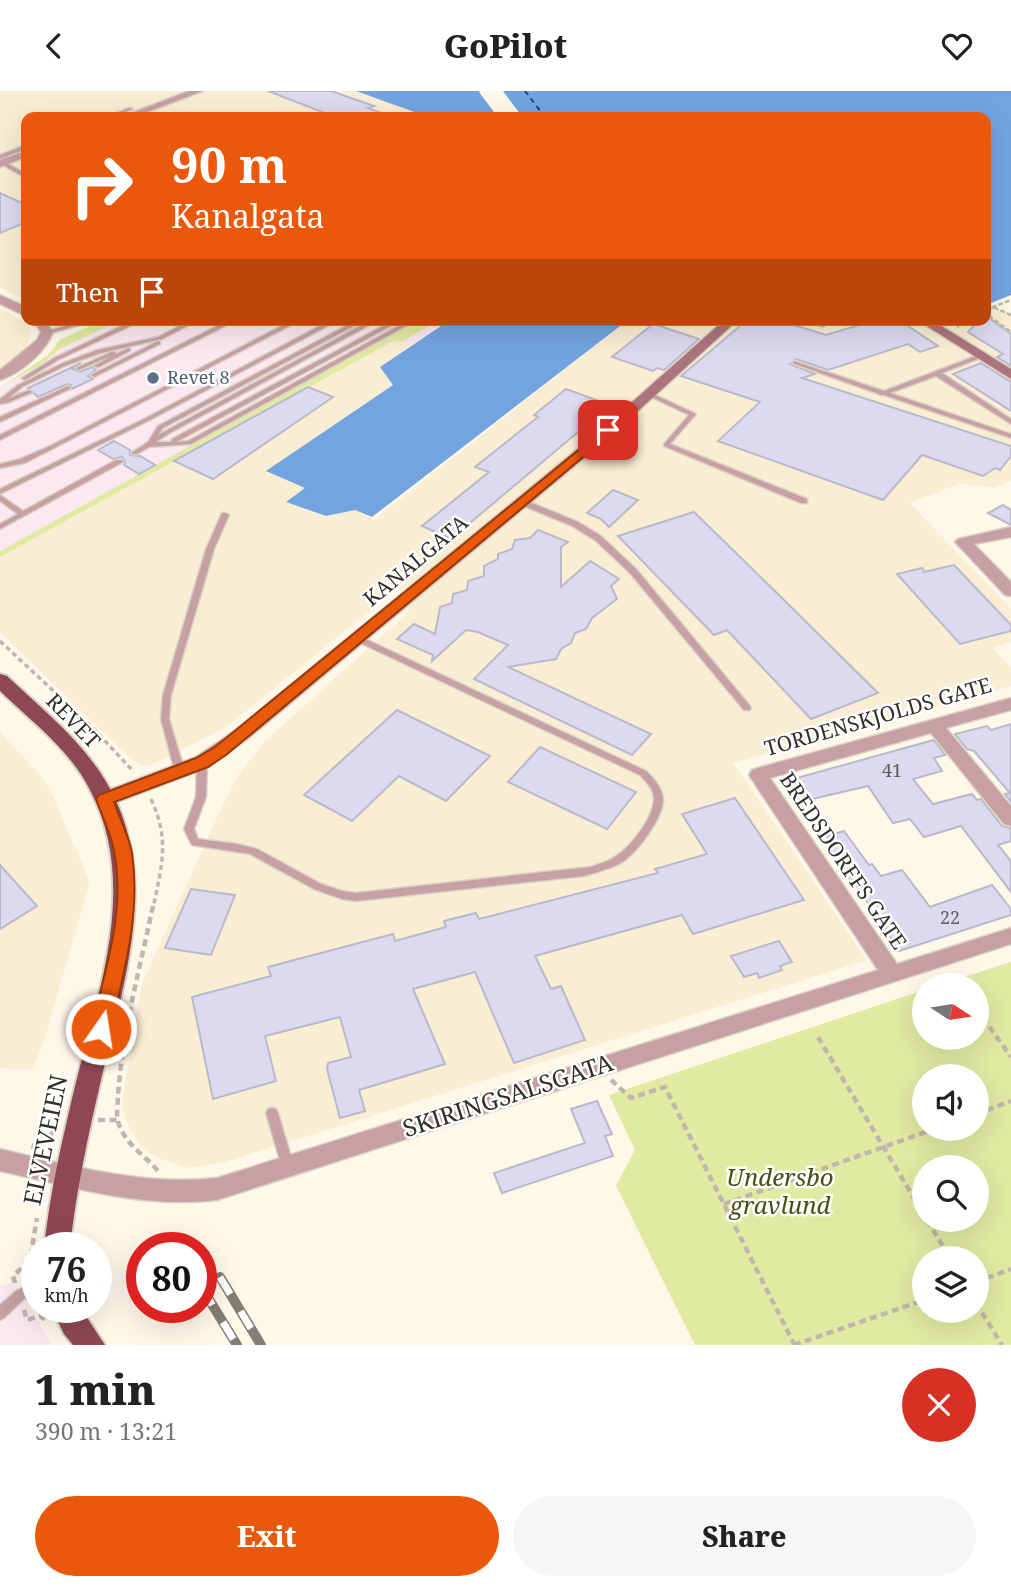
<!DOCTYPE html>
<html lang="en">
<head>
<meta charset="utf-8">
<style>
  body { margin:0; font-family:"Noto Serif",serif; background:#f6f6f6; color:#222; height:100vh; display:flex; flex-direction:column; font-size:26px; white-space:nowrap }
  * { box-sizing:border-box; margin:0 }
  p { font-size:23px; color:#767676 }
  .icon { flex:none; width:38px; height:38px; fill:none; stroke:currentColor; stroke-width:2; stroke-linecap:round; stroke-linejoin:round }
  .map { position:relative; height:1254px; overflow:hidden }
  .side { display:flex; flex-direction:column; background:#fff; flex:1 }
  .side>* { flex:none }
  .banner { position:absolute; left:21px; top:21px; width:970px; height:214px; border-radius:14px; box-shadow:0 7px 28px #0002; background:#ea580c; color:#fff; overflow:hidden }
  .needle { width:46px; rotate:102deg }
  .tools { position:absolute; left:912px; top:882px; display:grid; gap:14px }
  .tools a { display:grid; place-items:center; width:77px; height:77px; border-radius:50%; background:#fff; box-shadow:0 7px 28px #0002; font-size:35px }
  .speed { position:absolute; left:21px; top:1141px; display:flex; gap:14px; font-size:35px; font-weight:700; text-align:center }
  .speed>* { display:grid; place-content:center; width:91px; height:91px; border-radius:50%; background:#fff; box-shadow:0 7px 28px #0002; line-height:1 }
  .speed small { font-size:18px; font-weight:400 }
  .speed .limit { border:10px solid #d22; background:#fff; color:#111 }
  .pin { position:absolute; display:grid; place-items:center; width:60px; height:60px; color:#fff; margin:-30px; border-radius:14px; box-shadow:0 4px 10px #0006 }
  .me { position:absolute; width:77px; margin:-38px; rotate:13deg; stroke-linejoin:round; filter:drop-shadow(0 0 5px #0008) }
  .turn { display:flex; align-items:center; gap:24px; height:147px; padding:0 35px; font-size:32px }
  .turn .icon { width:91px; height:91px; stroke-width:2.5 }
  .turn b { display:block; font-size:49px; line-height:60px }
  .then { display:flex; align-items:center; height:66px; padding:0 35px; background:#0003; gap:14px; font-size:26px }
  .round { display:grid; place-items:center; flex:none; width:74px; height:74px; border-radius:37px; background:#f6f6f6 }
  .overview { display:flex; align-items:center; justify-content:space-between; height:119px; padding:0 35px }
  h1 { font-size:42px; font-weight:800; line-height:52px }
  .cta { display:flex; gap:14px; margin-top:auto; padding:14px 35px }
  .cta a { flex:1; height:80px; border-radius:42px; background:#ea580c; color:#fff; font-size:28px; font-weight:800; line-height:80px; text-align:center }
  .cta a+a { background:#f6f6f6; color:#222 }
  header { display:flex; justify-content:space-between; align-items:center; height:91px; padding:0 35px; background:#fff; font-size:32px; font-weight:800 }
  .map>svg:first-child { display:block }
  .commercial { fill:#fce8f0 }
  .built { fill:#f9edd3 }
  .green { fill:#e1eaa2; fill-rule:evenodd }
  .water { fill:#73a4e0 }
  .pier { fill:#fff7e8 }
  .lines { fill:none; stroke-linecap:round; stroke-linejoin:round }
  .ferry { stroke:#15477e; stroke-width:2; stroke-dasharray:5 4.5; stroke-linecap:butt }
  .building { fill:#dcdaee; stroke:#bab9cc; stroke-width:2 }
  .service-casing { stroke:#dad3c6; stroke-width:3 }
  .minor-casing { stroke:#dad3c6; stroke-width:3 }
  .tertiary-casing { stroke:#dad3c6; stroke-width:3 }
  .secondary-casing { stroke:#dad3c6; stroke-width:3 }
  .trunk-casing { stroke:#dad3c6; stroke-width:4 }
  .path-far3 { stroke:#beb7ab; stroke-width:2; stroke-dasharray:3.5 2; stroke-linecap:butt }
  .path-far2 { stroke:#beb7ab; stroke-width:2.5; stroke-dasharray:4.5 2.5; stroke-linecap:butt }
  .path-far1 { stroke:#beb7ab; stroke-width:3.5; stroke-dasharray:5 3.5; stroke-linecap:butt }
  .path { stroke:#beb7ab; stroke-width:4.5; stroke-dasharray:7 4.5; stroke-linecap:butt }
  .service { fill:#c7a0a4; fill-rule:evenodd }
  .minor { fill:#c7a0a4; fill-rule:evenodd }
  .tertiary { fill:#c7a0a4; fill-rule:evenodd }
  .secondary { fill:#ac757c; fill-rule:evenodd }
  .trunk { fill:#8e4853; fill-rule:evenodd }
  .rail-casing { stroke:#837e73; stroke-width:10 }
  .rail { stroke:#fff; stroke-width:7; stroke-dasharray:20; stroke-linecap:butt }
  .route { fill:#ea580c; stroke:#983908; stroke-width:2 }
  .service-dot { fill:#5c6f8a; stroke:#fff; stroke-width:2.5 }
  .labels { text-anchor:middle; stroke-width:5; stroke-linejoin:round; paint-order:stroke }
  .far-service-label { font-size:18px; fill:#4e5e75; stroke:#fff; text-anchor:start }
  .number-label { font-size:18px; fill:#5d5a5a }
  .street-label { font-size:21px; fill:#333029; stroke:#fff }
  .near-street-label { font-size:24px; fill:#333029; stroke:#fff }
  .near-park-label { font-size:24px; font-style:italic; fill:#4a4e13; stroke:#fff }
</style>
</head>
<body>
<header><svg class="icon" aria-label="back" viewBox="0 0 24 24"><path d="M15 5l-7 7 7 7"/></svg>GoPilot<svg class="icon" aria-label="heart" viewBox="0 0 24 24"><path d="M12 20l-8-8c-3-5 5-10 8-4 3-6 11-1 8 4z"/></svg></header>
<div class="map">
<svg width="1011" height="1254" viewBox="0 0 1011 1254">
  <rect width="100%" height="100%" fill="#fff7e8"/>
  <!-- commercial -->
  <g class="commercial">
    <polygon points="103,229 450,229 411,254 395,249 0,466 0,296 48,264 60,249"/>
    <polygon points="11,1192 20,1198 52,1254 0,1254 0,1195"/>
  </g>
  <!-- built -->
  <g class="built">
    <polygon points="0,0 356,0 428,26 26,26 26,210 0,196"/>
    <polygon points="985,212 1011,223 1011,390 994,397 961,392 910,412 1011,518 1011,551 993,557 1011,577 1011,595 733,672 867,869 225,1071 189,1077 157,1067 141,1056 126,1030 122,1013 142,893 220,720 238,685 264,651 409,521 399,496 225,637 151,674 141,674 134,671 0,541 0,466 395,249 411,254 380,276 393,294 267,380 306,397 287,412 325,425 355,419 374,429 628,229 985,229"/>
    <polygon points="0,217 26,232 31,240 26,258 0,279"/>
    <polygon points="0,641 40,684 51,701 90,791 43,953 32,979 0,977"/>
  </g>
  <!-- green -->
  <g class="green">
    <polygon points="103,229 120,229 60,258 40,274 5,293 48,264 60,249"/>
    <polygon points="418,229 438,229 402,251 395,249 0,466 0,460"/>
    <path d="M1011 871V1254H695L616 1095 635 1059 609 1004 924 899V947H976V894H939ZM924 985H976V1038H924ZM924 1076H976V1129H924ZM924 1167H976V1220H924Z"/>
  </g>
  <!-- water -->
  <g class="water">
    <polygon points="356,0 1011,0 1011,204 991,212 985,210 985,26 523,26 520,23 491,26 428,26"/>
    <polygon points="450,229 628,229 372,426 355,419 326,425 286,411 305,397 266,380 393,294 380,276"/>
  </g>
  <!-- pier -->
  <polygon class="pier" points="481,0 503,0 520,23 497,25 479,1"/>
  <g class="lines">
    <!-- ferry -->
    <polyline class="ferry" points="525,0 545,26"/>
  </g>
  <!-- building -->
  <g class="building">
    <polygon points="268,0 331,0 374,15 368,17 387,24 386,26 335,26"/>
    <polygon points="0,102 26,114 26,131 0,142"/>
    <polygon points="985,224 1011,243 1011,275 997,266 1003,263 968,241 979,229 985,229"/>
    <polygon points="747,229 778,229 826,244 876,229 899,229 938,255 920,261 908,253 828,279 796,268 790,273 815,283 802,287 1011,355 1011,365 1000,379 995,377 983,385 922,364 883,409 718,350 760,311 681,285"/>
    <polygon points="653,233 699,248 664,279 657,277 653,280 612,266"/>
    <polygon points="81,272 73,278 80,281 92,276 96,279 88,285 93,288 72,298 71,294 67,293 38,306 28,297"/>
    <polygon points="981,272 1011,291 1011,320 953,283"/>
    <polygon points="308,296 333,306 213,388 174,370"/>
    <polygon points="566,298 610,314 451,448 422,435 489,381 475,376 538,326 534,324"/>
    <polygon points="114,350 130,359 130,364 140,365 155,374 139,383 124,374 125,370 122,366 113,368 98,359"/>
    <polygon points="613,399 638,409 609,436 601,428 587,422"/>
    <polygon points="1003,414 1011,419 1011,434 988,422"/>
    <polygon points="694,421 785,510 878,602 811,628 727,539 714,544 618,445"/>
    <polygon points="538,439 568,451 561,456 561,496 590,470 619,488 611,495 617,508 592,527 586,538 575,542 571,552 561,558 556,568 508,576 651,643 632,664 474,588 508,554 478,541 466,539 432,570 433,564 397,548 414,533 435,543 440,516 452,512 453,503 467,499 468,490 484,485 484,475 498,468 498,463 512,458 515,449 530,447"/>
    <polygon points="954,474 1011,534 1011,540 960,553 897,483 922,477 924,481"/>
    <polygon points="397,619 490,665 446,710 399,685 352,730 304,704"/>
    <polygon points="1011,633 1011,711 1005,703 1010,702 974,660 967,658 955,643 987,635 991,639"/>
    <polygon points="934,649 945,664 934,667 942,680 913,688 933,713 972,703 977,709 981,708 1002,735 1011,737 1011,750 998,754 1011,770 1011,801 961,735 924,746 910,728 893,732 868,695 795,712 782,691"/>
    <polygon points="540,656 636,701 607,738 508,691"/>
    <polygon points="735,707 804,809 693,843 682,824 535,865 551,898 561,895 585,949 514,972 475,881 413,898 445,973 359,999 365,1020 340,1027 327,978 328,972 351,966 340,926 265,945 276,990 213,1008 192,906 271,885 268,876 393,843 395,850 446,836 444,830 476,822 479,828 658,782 655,778 707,763 682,723"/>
    <polygon points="844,740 869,774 872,773 881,785 902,779 930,816 992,794 1011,818 1011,824 899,860 853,789 850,789 825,753 831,752 827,745"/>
    <polygon points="0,774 37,815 0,838"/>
    <polygon points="191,798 235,804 211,864 165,857"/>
    <polygon points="779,850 792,871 780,875 782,879 759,887 757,882 744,886 731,865"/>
    <polygon points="597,1010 612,1043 605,1045 613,1065 502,1102 494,1082 585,1052 571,1018"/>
  </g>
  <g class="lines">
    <defs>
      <g id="service">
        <polygon points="129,17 133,18 112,26 106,26"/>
        <polygon points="26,54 26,58 0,68 0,64"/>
        <polygon points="3,70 26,83 26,87 1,73 0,72"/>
        <polygon points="86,229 97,229 47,243 44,241"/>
        <polygon points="134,229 143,229 58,269 27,288 25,289 22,287 54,267"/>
        <polygon points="191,229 199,229 162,248 101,262 67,274 22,296 9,307 29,299 32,301 31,302 7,312 0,313 0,308 18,294 63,272 97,259 158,246"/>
        <polygon points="229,229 237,229 0,349 0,344"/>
        <polygon points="293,229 301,229 56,356 25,372 0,377 0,373 20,368 52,354"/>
        <polygon points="331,229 339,229 148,330 0,403 0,398 144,328"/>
        <polygon points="357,229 365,229 163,337 158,344 371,229 379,229 170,342 156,351 172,351 171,349 172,348 394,229 402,229 176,351 188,350 409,229 417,229 191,353 149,356 137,363 133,363 131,362 148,351 158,335"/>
        <polygon points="678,229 685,229 681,232 679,231"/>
        <polygon points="804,229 814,229 826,234 823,236"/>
        <polygon points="158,250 160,251 160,253 94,286 91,284"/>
        <polygon points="128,257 130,258 130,260 99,276 95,276 94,275 111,265 81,278 79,279 76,277 111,261 115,261 116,263"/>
        <polygon points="981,263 984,265 983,266 942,282 1011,328 1011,333 936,285 890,302 1011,343 1011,347 884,304 880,304 879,303 792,272 795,270 797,271 884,300"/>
        <polygon points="68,295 70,296 70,298 0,331 0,326"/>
        <polygon points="649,301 696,323 670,353 807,408 807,412 801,412 664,355 664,353 689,324 647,304 647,302"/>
        <polygon points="116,369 122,369 123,371 0,438 0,433 18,423 0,410 0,404 23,420"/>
        <polygon points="519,409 525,409 578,431 601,445 636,478 750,615 751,617 750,619 744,619 630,482 595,449 572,435 519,413"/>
        <polygon points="222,422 225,422 229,424 214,458 171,604 169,628 185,681 183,683 177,683 175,681 161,628 163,604 206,458"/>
        <path d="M357 544 646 680C654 688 662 696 663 708 664 726 636 763 621 772 610 778 597 781 584 785L356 810 342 808 314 798 250 763 192 754 184 738 196 706 197 671 202 668 207 671 206 706 194 738 198 748 237 753 257 758 321 793 342 800 356 802 590 776C599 773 607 771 615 766 631 756 659 721 653 702 651 695 645 690 640 684L354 549 353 547Z"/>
        <polygon points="272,1017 276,1018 278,1022 294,1076 292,1080 288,1081 284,1080 282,1076 266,1022 268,1018"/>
        <polygon points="37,1190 37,1203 24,1208 4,1227 0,1229 0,1214 16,1200"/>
      </g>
      <g id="minor">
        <polygon points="1011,436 1011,446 974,453 1011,491 1011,505 1005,504 955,451 958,448"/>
        <path d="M1011 607V619L946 637 1011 715V735L1004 733 931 642 770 687 897 873 1011 837V853L217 1109C142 1118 73 1096 0 1080V1058C73 1075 142 1095 217 1087L878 879 749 684 752 679 758 677Z"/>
      </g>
      <g id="tertiary">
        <polygon points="189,0 203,0 134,26 121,26"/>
        <polygon points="26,60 26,66 0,76 0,69"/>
        <polygon points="0,204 26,216 26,225 0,213"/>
        <path d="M33 229H45L53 241C46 261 20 283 0 289V279L37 249 41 241Z"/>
      </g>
      <g id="secondary">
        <polygon points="724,229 738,229 614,342 251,645 208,676 112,713 98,713 96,708 98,703 196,666 239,637 604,336"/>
        <polygon points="917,229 932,229 1011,278 1011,288"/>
      </g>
      <g id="trunk">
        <path d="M0 583 7 585C41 617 80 648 105 689 162 782 124 891 101 989 88 1045 76 1100 70 1157H44C50 1100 63 1046 76 991 100 896 139 790 89 697 69 658 31 630 0 600Z"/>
        <polygon points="51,1216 80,1216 105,1254 73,1254 64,1243"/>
      </g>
    </defs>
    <!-- service casing -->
    <use href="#service" class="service-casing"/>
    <!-- minor casing -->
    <use href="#minor" class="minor-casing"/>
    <!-- tertiary casing -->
    <use href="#tertiary" class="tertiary-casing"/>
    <!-- secondary casing -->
    <use href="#secondary" class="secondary-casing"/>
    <!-- trunk casing -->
    <use href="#trunk" class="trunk-casing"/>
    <!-- path-far3 -->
    <polyline class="path-far3" points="504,26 518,23"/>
    <!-- path-far2 -->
    <g class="path-far2">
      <polyline points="985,215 993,216 1011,209"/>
      <polyline points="1011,224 993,216 985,222 1011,241"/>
      <polyline points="957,236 964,229"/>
    </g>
    <!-- path-far1 -->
    <g class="path-far1">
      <polyline points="0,550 92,636 134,681"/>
      <path d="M151 708C170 749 162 774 153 817"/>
    </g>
    <!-- path -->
    <g class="path">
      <path d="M153 815C140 877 122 941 118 1005 118 1013 116 1024 118 1031 127 1056 143 1062 158 1080"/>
      <polyline points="976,917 1011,966"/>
      <polyline points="818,946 924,1124"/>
      <polyline points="611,989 631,1007 665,996 794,1253"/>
      <polyline points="976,1023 1011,1010"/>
      <polyline points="98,1029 117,1029"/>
      <polyline points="33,1058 34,1054 48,1047 55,1039"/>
      <polyline points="724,1113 934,1038"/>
      <polyline points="927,1129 950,1167"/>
      <polyline points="976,1191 1011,1178"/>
      <polyline points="15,1192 13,1185 30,1169 37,1127"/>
      <polyline points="976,1212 1002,1254"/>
      <polyline points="24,1219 27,1229 40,1225 46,1229"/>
      <polyline points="794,1254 924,1209"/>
    </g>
    <!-- service -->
    <use href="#service" class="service"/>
    <!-- minor -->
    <use href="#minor" class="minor"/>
    <!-- tertiary -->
    <use href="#tertiary" class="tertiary"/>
    <!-- secondary -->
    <use href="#secondary" class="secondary"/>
    <!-- trunk -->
    <use href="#trunk" class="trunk"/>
    <defs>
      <g id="rail">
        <polyline points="220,1186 261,1254"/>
        <polyline points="202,1197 237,1254"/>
      </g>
    </defs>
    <!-- rail casing -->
    <use href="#rail" class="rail-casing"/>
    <!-- rail -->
    <use href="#rail" class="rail"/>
  </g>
  <!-- route -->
  <path class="route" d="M608 335 615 339 613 341 226 664 208 676 114 711C120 728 129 745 132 762 141 822 124 880 111 938L108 944 101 946 94 944 91 938C105 881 126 819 114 760 111 743 102 725 96 708L99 704 196 667 215 656Z"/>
  <!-- markers -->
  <circle class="service-dot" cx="153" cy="287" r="7"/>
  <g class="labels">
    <!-- far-service labels -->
    <g class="far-service-label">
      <text x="167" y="293">Revet 8</text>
    </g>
    <!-- number labels -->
    <g class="number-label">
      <text x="892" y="686">41</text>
      <text x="950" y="833">22</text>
    </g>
    <!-- street labels -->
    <g class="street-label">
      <text transform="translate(416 470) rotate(-40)" y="7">KANALGATA</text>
      <text transform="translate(878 626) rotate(-16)" y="7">TORDENSKJOLDS GATE</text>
      <text transform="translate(73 630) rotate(46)" y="7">REVET</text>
      <text transform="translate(843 770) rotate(56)" y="7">BREDSDORFFS GATE</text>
    </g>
    <!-- near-street labels -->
    <g class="near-street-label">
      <text transform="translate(508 1005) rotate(-18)" y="8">SKIRINGSALSGATA</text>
      <text transform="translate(46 1049) rotate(-78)" y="8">ELVEVEIEN</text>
    </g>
    <!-- near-park labels -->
    <g class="near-park-label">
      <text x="780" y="1095">Undersbo<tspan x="780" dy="28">gravlund</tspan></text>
    </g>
  </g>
</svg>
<div class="tools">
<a><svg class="needle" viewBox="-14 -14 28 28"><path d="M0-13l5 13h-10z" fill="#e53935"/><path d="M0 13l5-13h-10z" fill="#767676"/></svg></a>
<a><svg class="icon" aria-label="sound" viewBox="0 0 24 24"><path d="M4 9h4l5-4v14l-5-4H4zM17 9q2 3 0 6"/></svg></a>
<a><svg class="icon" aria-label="search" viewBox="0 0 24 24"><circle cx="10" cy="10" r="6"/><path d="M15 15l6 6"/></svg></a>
<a><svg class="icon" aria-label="layers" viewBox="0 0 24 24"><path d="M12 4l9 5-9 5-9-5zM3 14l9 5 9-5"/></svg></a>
</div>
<div class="speed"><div>76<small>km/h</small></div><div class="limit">80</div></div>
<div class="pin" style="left:608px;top:339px;background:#d93025"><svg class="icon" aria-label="arrive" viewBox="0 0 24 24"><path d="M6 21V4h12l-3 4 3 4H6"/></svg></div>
<svg class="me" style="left:101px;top:938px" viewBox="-20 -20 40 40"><circle r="17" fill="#ea580c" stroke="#fff" stroke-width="3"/><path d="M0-11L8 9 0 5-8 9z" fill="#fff"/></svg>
<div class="banner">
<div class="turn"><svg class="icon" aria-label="right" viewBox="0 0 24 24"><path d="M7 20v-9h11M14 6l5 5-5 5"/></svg><div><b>90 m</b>Kanalgata</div></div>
<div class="then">Then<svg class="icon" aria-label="arrive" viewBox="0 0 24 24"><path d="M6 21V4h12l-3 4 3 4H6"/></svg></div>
</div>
</div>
<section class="side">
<div class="overview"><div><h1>1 min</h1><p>390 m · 13:21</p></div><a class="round" style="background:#d93025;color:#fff"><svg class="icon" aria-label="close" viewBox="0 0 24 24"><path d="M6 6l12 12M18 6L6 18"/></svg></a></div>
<div class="cta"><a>Exit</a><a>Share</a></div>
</section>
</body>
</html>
